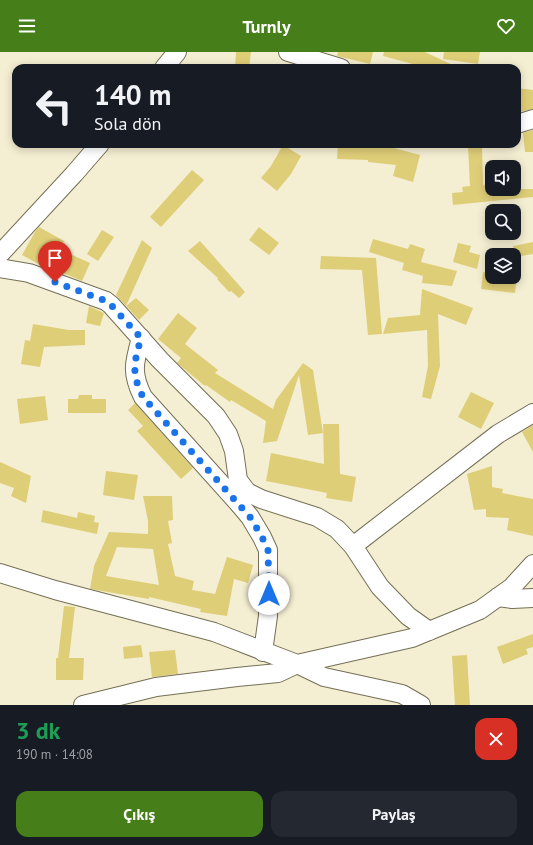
<!DOCTYPE html>
<html lang="tr">
<head>
<meta charset="utf-8">
<style>
  body { margin:0; font-family:"PT Sans",sans-serif; background:#242831; color:#f1f3f6; height:100vh; display:flex; flex-direction:column; font-size:15px; white-space:nowrap }
  * { box-sizing:border-box; margin:0 }
  p { font-size:13px; color:#9ea1a6 }
  .icon { flex:none; width:22px; height:22px; fill:none; stroke:currentColor; stroke-width:2; stroke-linecap:round; stroke-linejoin:round }
  .map { position:relative; height:653px; overflow:hidden }
  .details { display:flex; flex-direction:column; background:#171b24; flex:1 }
  .details>* { flex:none }
  .top-card { position:absolute; left:12px; top:12px; width:509px; height:84px; border-radius:12px; box-shadow:0 2px 10px #0003; background:#171b24; color:#f1f3f6; overflow:hidden }
  .controls { position:absolute; left:485px; top:108px; display:grid; gap:8px }
  .controls a { display:grid; place-items:center; width:36px; height:36px; border-radius:8px; background:#171b24; box-shadow:0 2px 10px #0003; font-size:20px }
  .pin { position:absolute; display:grid; place-items:center; width:34px; height:34px; color:#fff; margin:-41px -17px; border-radius:50% 50% 50% 0; rotate:-45deg; box-shadow:0 0 4px #0007 }
  .pin .icon { rotate:45deg }
  .me { position:absolute; width:44px; margin:-22px; rotate:0deg; stroke-linejoin:round; filter:drop-shadow(0 0 3px #0008) }
  .turn { display:flex; align-items:center; gap:14px; height:84px; padding:0 16px; font-size:18px }
  .turn .icon { width:52px; height:52px; stroke-width:2.5 }
  .turn b { display:block; font-size:28px; line-height:34px }
  .round { display:grid; place-items:center; flex:none; width:42px; height:42px; border-radius:12px; background:#242831 }
  .headline { display:flex; align-items:center; justify-content:space-between; height:68px; padding:0 16px }
  h1 { font-size:24px; font-weight:800; line-height:30px; color:#1e9e55 }
  .cta { display:flex; gap:8px; margin-top:auto; padding:8px 16px }
  .cta a { flex:1; height:46px; border-radius:12px; background:#467f19; color:#fff; font-size:16px; font-weight:800; line-height:46px; text-align:center }
  .cta a+a { background:#242831; color:#f1f3f6 }
  header { display:flex; justify-content:space-between; align-items:center; height:52px; padding:0 16px; background:#467f19; color:#fff; font-size:18px; font-weight:800 }
  .map>svg:first-child { display:block }
  .building { fill:#dfce78; fill-rule:evenodd }
  .lines { fill:none; stroke-linecap:round; stroke-linejoin:round }
  .minor-casing { stroke:#746f56; stroke-width:20 }
  .minor { stroke:#fff; stroke-width:18 }
  .route { stroke:#1a73e8; stroke-width:7; stroke-dasharray:0 12.6 }
</style>
</head>
<body>
<header><svg class="icon" aria-label="menu" viewBox="0 0 24 24"><path d="M4 6h16M4 12h16M4 18h16"/></svg>Turnly<svg class="icon" aria-label="heart" viewBox="0 0 24 24"><path d="M12 20l-8-8c-3-5 5-10 8-4 3-6 11-1 8 4z"/></svg></header>
<div class="map">
<svg width="533" height="653" viewBox="0 0 533 653">
  <rect width="100%" height="100%" fill="#f4eed2"/>
  <!-- building -->
  <g class="building">
    <polygon points="236,0 251,0 249,16 235,16"/>
    <polygon points="338,0 373,0 370,12 337,4"/>
    <polygon points="384,0 425,0 459,16 419,16 420,14 383,4"/>
    <polygon points="444,0 480,0 478,12 443,7"/>
    <polygon points="517,36 533,38 533,57 520,60 520,59 517,58"/>
    <polygon points="533,78 533,100 525,100 523,81"/>
    <polygon points="338,92 394,93 394,96 420,103 413,130 393,124 396,113 368,110 368,108 337,107"/>
    <polygon points="283,93 301,104 291,122 277,139 261,126 271,114"/>
    <polygon points="468,94 482,94 483,133 492,132 492,137 533,137 533,145 453,153 452,141 463,140 462,135 470,134"/>
    <polygon points="192,118 204,128 161,175 150,165"/>
    <polygon points="39,175 64,189 59,197 90,211 82,229 49,215 48,217 22,203 35,180"/>
    <polygon points="259,175 279,191 269,203 249,188"/>
    <polygon points="102,178 114,185 98,209 87,202"/>
    <polygon points="373,187 408,197 410,192 425,197 421,210 457,219 452,234 422,231 423,224 402,218 404,211 369,200"/>
    <polygon points="142,188 152,196 126,254 116,243"/>
    <polygon points="200,189 245,240 239,246 231,239 229,240 217,227 218,226 188,199"/>
    <polygon points="533,190 533,202 515,205 513,194"/>
    <polygon points="458,191 471,194 469,200 480,203 477,217 453,210"/>
    <polygon points="321,204 376,206 382,282 368,283 362,218 320,217"/>
    <polygon points="483,220 492,221 492,225 514,225 514,223 517,223 515,241 481,237"/>
    <polygon points="422,237 473,256 466,273 438,262 440,314 431,347 422,345 428,314 427,278 383,282 388,266 420,263"/>
    <polygon points="136,246 149,258 139,268 126,254"/>
    <polygon points="89,254 104,261 100,274 86,271"/>
    <polygon points="178,261 197,276 185,292 218,318 215,321 273,357 276,348 303,311 313,318 323,381 308,383 299,323 277,389 263,391 266,369 231,348 230,350 206,333 205,334 177,311 181,306 158,287"/>
    <polygon points="33,272 69,278 85,278 85,293 44,295 40,315 21,312 25,288 30,289"/>
    <polygon points="471,340 494,351 481,377 458,365"/>
    <polygon points="79,343 92,343 92,347 106,347 106,361 68,361 68,347 78,347"/>
    <polygon points="45,344 48,368 20,372 17,347"/>
    <polygon points="135,351 193,416 181,427 137,379 143,374 128,358"/>
    <polygon points="323,372 339,372 340,422 356,425 352,450 326,446 327,441 266,429 271,401 324,412"/>
    <polygon points="533,373 533,400 522,380"/>
    <polygon points="0,410 31,424 26,451 11,444 14,436 0,431"/>
    <polygon points="492,414 492,435 503,437 502,441 533,447 533,484 507,478 509,466 486,465 486,457 474,458 467,422"/>
    <polygon points="106,419 138,423 134,448 103,443"/>
    <path d="M143 444H172L173 468 168 469 172 491 168 492 175 524 194 529 192 538 215 542 227 505 253 513 248 531 234 527 227 564 200 560 201 557 149 545V547L90 537 94 514 109 480 148 482V469ZM117 495 153 497 159 533 106 524Z"/>
    <polygon points="43,458 77,466 78,460 95,464 94,470 99,471 97,482 41,470"/>
    <polygon points="64,554 75,555 69,606 84,606 83,628 56,628 56,606 58,606"/>
    <polygon points="533,582 533,595 526,597 528,602 503,612 497,595"/>
    <polygon points="141,593 143,605 124,607 123,595"/>
    <polygon points="175,598 178,622 152,625 149,600"/>
    <polygon points="467,603 470,653 455,653 452,604"/>
  </g>
  <g class="lines">
    <defs>
      <g id="minor">
        <polyline points="288,0 341,16"/>
        <polyline points="164,16 177,0"/>
        <polyline points="517,72 533,67"/>
        <polyline points="0,202 74,122 100,92"/>
        <polyline points="0,216 29,221 106,249 111,253 160,308 216,364 228,382 234,399 238,428 247,440 261,447 317,465 337,477 353,494 380,535 408,564 429,579"/>
        <path d="M141 286C134 311 131 321 143 345L240 453"/>
        <polyline points="245,443 240,453 250,465 262,485 268,498 268,564 263,600"/>
        <polyline points="353,494 498,382 533,361"/>
        <polyline points="0,521 55,538 214,580 297,612 412,586 480,558 512,535 533,512"/>
        <polyline points="498,545 512,547 533,546"/>
        <polyline points="83,653 156,635 237,625 278,621 297,612 324,625 402,642 421,653"/>
      </g>
    </defs>
    <!-- minor casing -->
    <use href="#minor" class="minor-casing"/>
    <!-- minor -->
    <use href="#minor" class="minor"/>
  </g>
  <g class="lines">
    <!-- route -->
    <path class="route" d="M55 230 106 249 111 253 141 286C134 311 131 321 143 345L250 465 262 485 268 498 269 542"/>
  </g>
</svg>
<div class="controls">
<a><svg class="icon" aria-label="sound" viewBox="0 0 24 24"><path d="M4 9h4l5-4v14l-5-4H4zM17 9q2 3 0 6"/></svg></a>
<a><svg class="icon" aria-label="search" viewBox="0 0 24 24"><circle cx="10" cy="10" r="6"/><path d="M15 15l6 6"/></svg></a>
<a><svg class="icon" aria-label="layers" viewBox="0 0 24 24"><path d="M12 4l9 5-9 5-9-5zM3 14l9 5 9-5"/></svg></a>
</div>
<div class="pin" style="left:55px;top:230px;background:#d93025"><svg class="icon" aria-label="arrive" viewBox="0 0 24 24"><path d="M6 21V4h12l-3 4 3 4H6"/></svg></div>
<svg class="me" style="left:269px;top:542px" viewBox="-20 -20 40 40"><circle r="19" fill="#fff"/><path d="M0-13L10 11 0 6-10 11z" fill="#1a73e8"/></svg>
<div class="top-card">
<div class="turn"><svg class="icon" aria-label="left" viewBox="0 0 24 24"><path d="M17 20v-9H6M10 6l-5 5 5 5"/></svg><div><b>140 m</b>Sola dön</div></div>
</div>
</div>
<section class="details">
<div class="headline"><div><h1>3 dk</h1><p>190 m · 14:08</p></div><a class="round" style="background:#d93025;color:#fff"><svg class="icon" aria-label="close" viewBox="0 0 24 24"><path d="M6 6l12 12M18 6L6 18"/></svg></a></div>
<div class="cta"><a>Çıkış</a><a>Paylaş</a></div>
</section>
</body>
</html>
